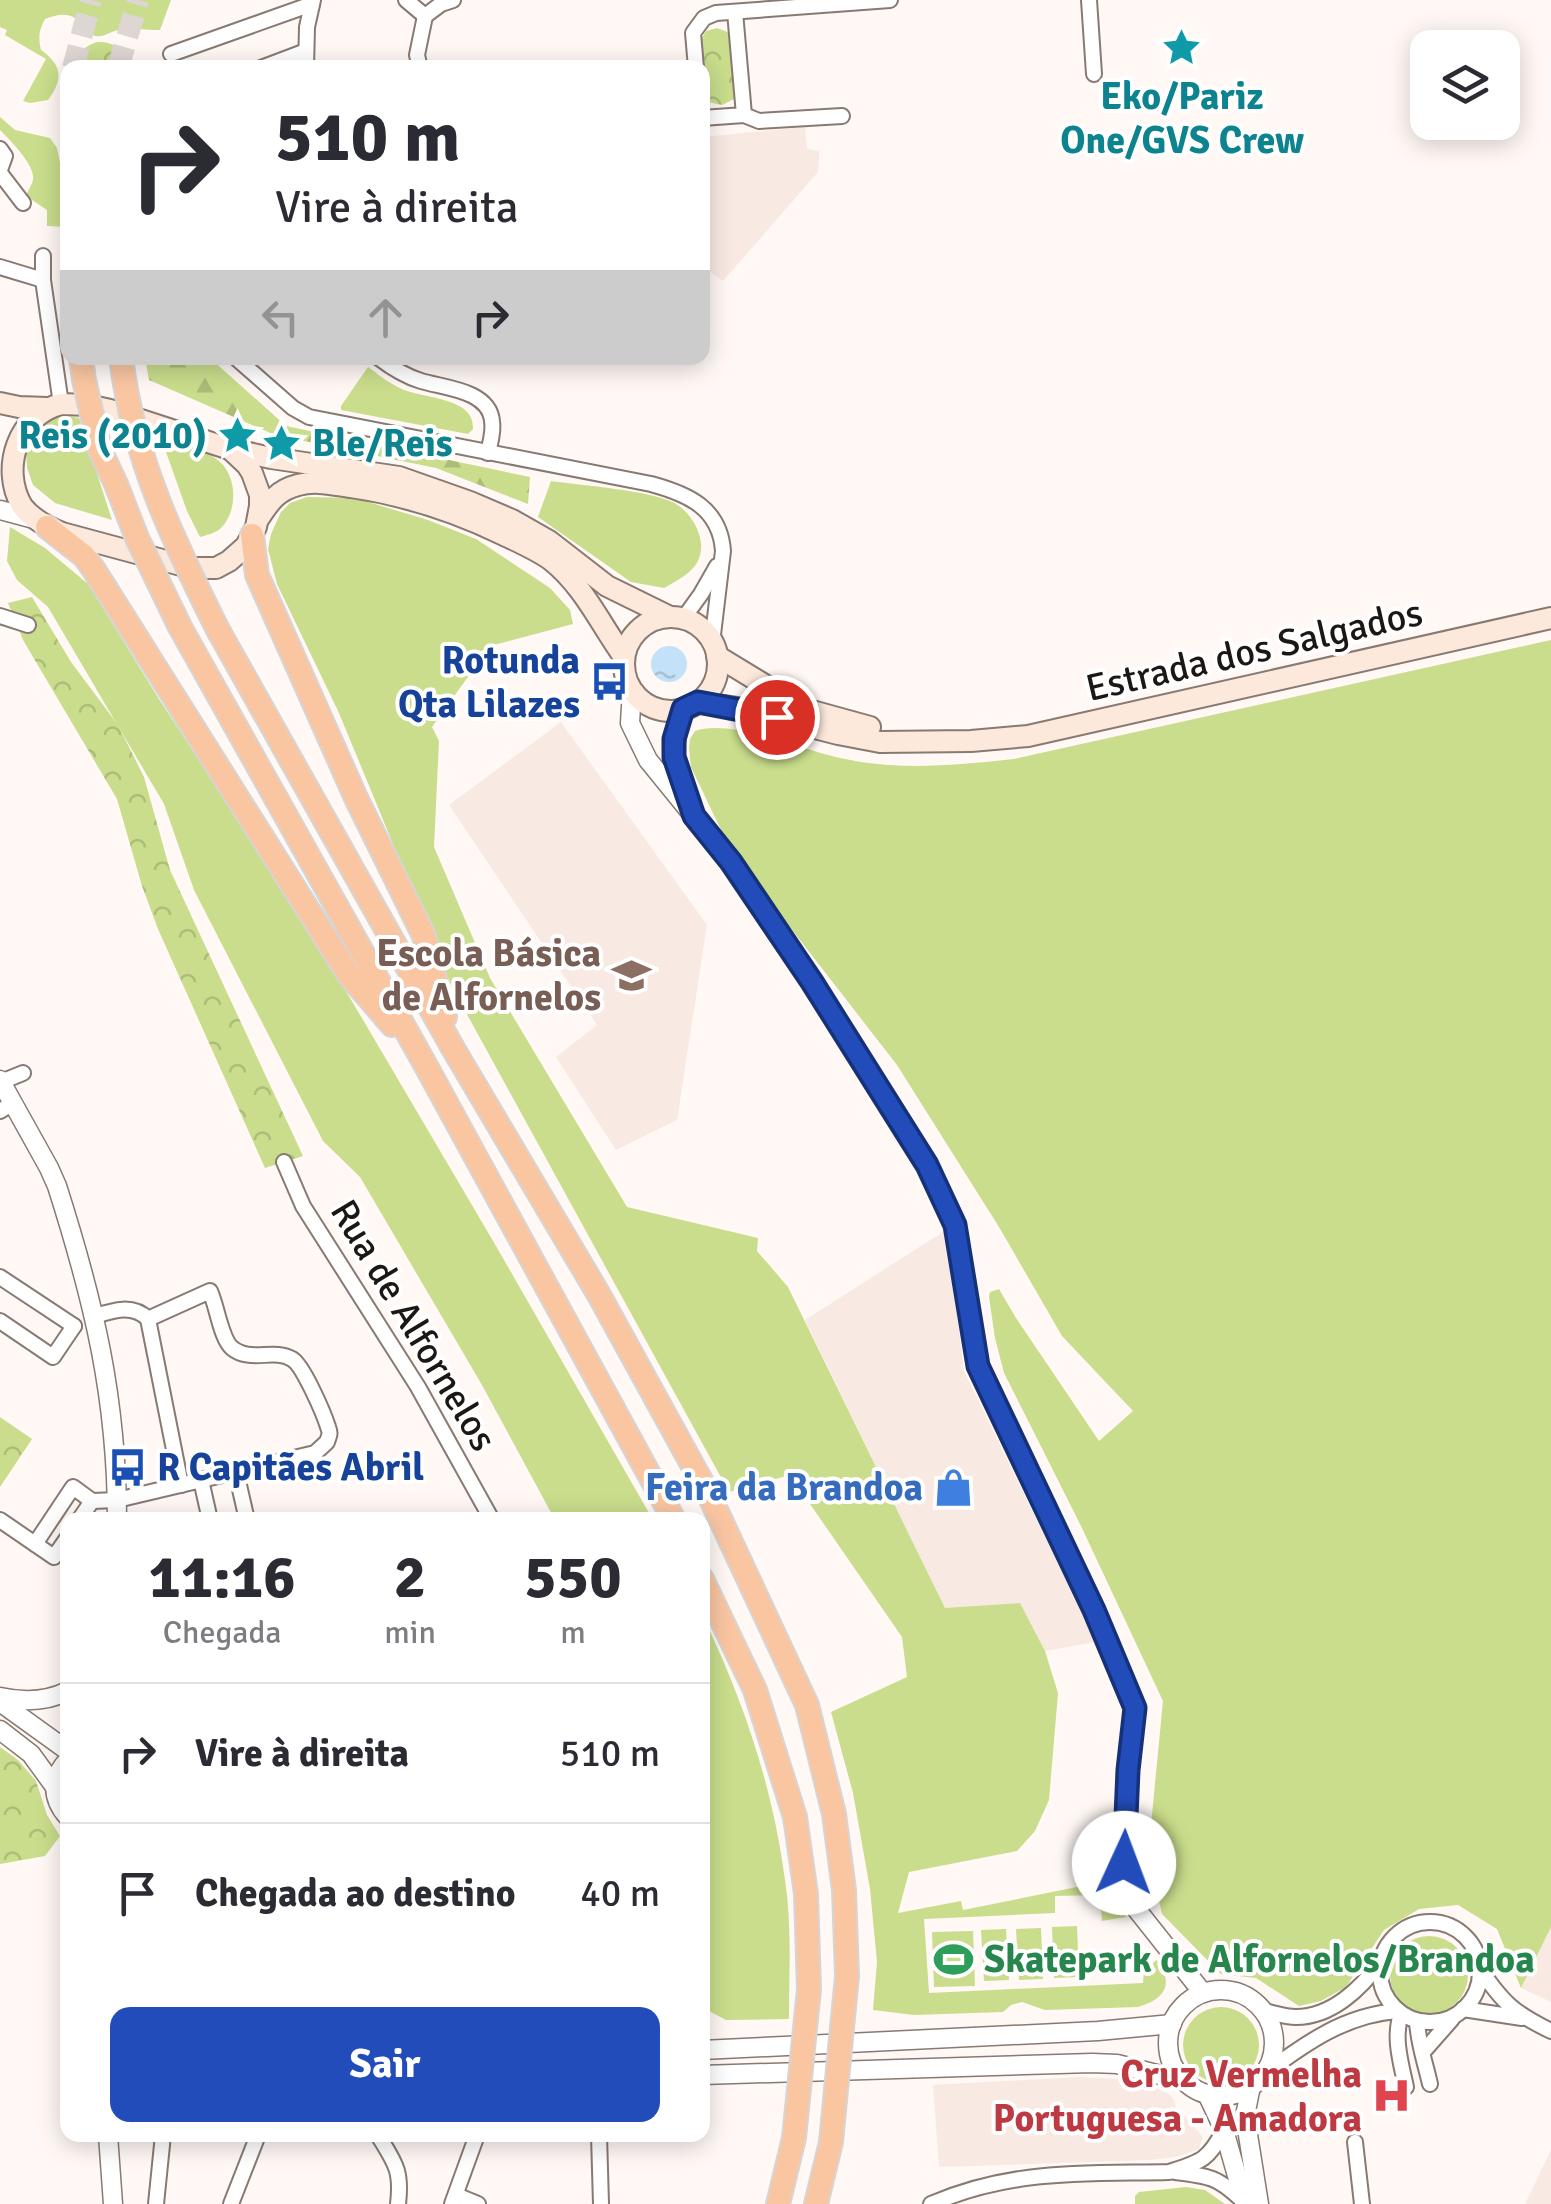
<!DOCTYPE html>
<html lang="pt">
<head>
<meta charset="utf-8">
<style>
  body { margin:0; font-family:Signika,sans-serif; background:#f2f2f3; color:#2b2b33; height:100vh; display:flex; flex-direction:column; font-size:38px; white-space:nowrap }
  * { box-sizing:border-box; margin:0 }
  p { font-size:32px; color:#7c7c81 }
  .icon { flex:none; width:55px; height:55px; fill:none; stroke:currentColor; stroke-width:2; stroke-linecap:round; stroke-linejoin:round }
  .map { position:relative; flex:1; overflow:hidden }
  .details { position:absolute; left:60px; top:1512px; width:650px; height:630px; display:flex; flex-direction:column; background:#fff; border-radius:20px; box-shadow:0 5px 25px #0003 }
  .details>* { flex:none }
  .top-card { position:absolute; left:60px; top:60px; width:650px; height:305px; border-radius:20px; box-shadow:0 5px 25px #0003; background:#fff; color:#2b2b33; overflow:hidden }
  .fabs { position:absolute; left:1410px; top:30px; display:grid; gap:20px }
  .fabs a { display:grid; place-items:center; width:110px; height:110px; border-radius:20px; background:#fff; box-shadow:0 5px 25px #0003; font-size:50px }
  .pin { position:absolute; display:grid; place-items:center; width:85px; height:85px; color:#fff; margin:-42px; border:5px solid #fff; border-radius:50%; box-shadow:0 2px 10px #0007 }
  .me { position:absolute; width:110px; margin:-55px; rotate:2deg; stroke-linejoin:round; filter:drop-shadow(0 0 8px #0008) }
  .turn { display:flex; align-items:center; gap:35px; height:210px; padding:0 50px; font-size:45px }
  .turn .icon { width:130px; height:130px; stroke-width:2.5 }
  .turn b { display:block; font-size:70px; line-height:85px }
  .lanes { display:flex; align-items:center; height:95px; padding:0 50px; background:#0003; justify-content:center; gap:50px; direction:ltr }
  .lanes .off { opacity:.35 }
  .eta { display:flex; justify-content:space-evenly; align-items:center; height:170px; text-align:center }
  .eta b { font-size:60px; font-weight:800; line-height:70px }
  .action { display:flex; gap:20px; margin-top:auto; padding:20px 50px }
  .action a { flex:1; height:115px; border-radius:20px; background:#214cba; color:#fff; font-size:40px; font-weight:800; line-height:115px; text-align:center }
  ul { padding:0; list-style:none }
  li { display:flex; align-items:center; gap:30px; height:140px; padding:0 50px; border-top:2px solid #e1e1e2 }
  li div { flex:1 }
  li b { display:block; font-size:38px }
  li em { font-style:normal }
  .map>svg:first-child { display:block }
  .built { fill:#f8eae3 }
  .green { fill:#c9dd8c }
  .forest { fill:url(#forest-firs) }
  .park { fill:url(#park-crowns) }
  .water { fill:url(#water-ripples) }
  .lines { fill:none; stroke-linecap:round; stroke-linejoin:round }
  .trunk-tunnel { stroke:#ddd6d3; stroke-width:22; stroke-dasharray:22 11; stroke-linecap:butt }
  .minor-casing { stroke:#877a72; stroke-width:18 }
  .tertiary-casing { stroke:#877a72; stroke-width:21 }
  .secondary-casing { stroke:#877a72; stroke-width:24 }
  .trunk-casing { stroke:#d6d5d5; stroke-width:26 }
  .minor { stroke:#fff; stroke-width:14 }
  .tertiary { stroke:#fff; stroke-width:18 }
  .secondary { stroke:#fde9dc; stroke-width:20 }
  .trunk { stroke:#fac6a2; stroke-width:22 }
  .trunk-bridge-casing { stroke:#d6d5d5; stroke-width:26; stroke-linecap:butt }
  .trunk-bridge { stroke:#fac6a2; stroke-width:22 }
  .route-casing { stroke:#153179; stroke-width:25 }
  .route { stroke:#214cba; stroke-width:18 }
  .labels { text-anchor:middle; stroke-width:8; stroke-linejoin:round; paint-order:stroke }
  .culture-label { font-size:38px; font-weight:bold; fill:#0d838f; stroke:#fff }
  .street-label { font-size:38px; fill:#1c1714; stroke:#fff }
  .transit-label { font-size:38px; font-weight:bold; fill:#164399; stroke:#fff; text-anchor:end }
  .education-label { font-size:38px; font-weight:bold; fill:#785e54; stroke:#fff; text-anchor:end }
  .shop-label { font-size:38px; font-weight:bold; fill:#366cbe; stroke:#fff; text-anchor:end }
  .leisure-label { font-size:38px; font-weight:bold; fill:#27864d; stroke:#fff; text-anchor:start }
  .health-label { font-size:38px; font-weight:bold; fill:#be3a42; stroke:#fff; text-anchor:end }
</style>
</head>
<body>
<div class="map">
<svg width="1551" height="2204" viewBox="0 0 1551 2204">
  <defs>
    <pattern id="forest-firs" width="22" height="20" patternUnits="userSpaceOnUse" patternTransform="scale(2.5)"><rect width="22" height="20" fill="#c9dd8c"/><path d="M5 1l3.5 6h-7zM16 11l3.5 6h-7z" fill="#acbd78"/></pattern>
    <pattern id="park-crowns" width="20" height="18" patternUnits="userSpaceOnUse" patternTransform="scale(2.5)"><rect width="20" height="18" fill="#c9dd8c"/><path d="M2 6a3 3 0 1 1 6 0M12 15a3 3 0 1 1 6 0" fill="none" stroke="#acbd78"/></pattern>
    <pattern id="water-ripples" width="26" height="14" patternUnits="userSpaceOnUse" patternTransform="scale(2.5)"><rect width="26" height="14" fill="#c3e1f8"/><path d="M2 4q2-2 4 0t4 0M15 11q2-2 4 0t4 0" fill="none" stroke="#a7c0d4"/></pattern>
  </defs>
  <rect width="100%" height="100%" fill="#fff8f5"/>
  <!-- built -->
  <g class="built">
    <polygon points="805,127 807,149 820,151 818,172 723,281 703,267 703,137"/>
    <polygon points="561,722 707,925 677,1120 616,1150 556,1057 597,1025 449,805"/>
    <polygon points="946,1230 964,1371 1096,1642 1045,1651 1020,1603 947,1612 805,1320"/>
    <polygon points="1551,1927 1551,2002 1521,1988"/>
    <polygon points="1080,2077 1118,2079 1154,2087 1169,2094 1174,2100 1176,2107 1203,2137 1199,2149 1176,2157 1150,2160 939,2167 933,2085"/>
    <polygon points="1551,2150 1551,2204 1525,2204"/>
  </g>
  <!-- green -->
  <g class="green">
    <path d="M0 0H171L160 30C146 30 133 27 119 30 111 31 103 38 95 36 88 34 87 29 83 24 71 12 60 13 45 19 39 30 38 37 41 50 62 65 64 79 48 100L30 103 23 101 46 59 5 35 7 30 0 27Z"/>
    <path d="M0 117 15 130 50 138 57 148 60 163 67 167V227L47 226V210L26 196C26 195 33 182 33 180 36 166 10 140 0 130Z"/>
    <path d="M368 367C379 375 390 384 402 389 424 399 475 397 473 429L468 434 341 410V406Z"/>
    <polygon points="51,413 79,418 112,520 55,503 33,485 27,468 26,452 32,430"/>
    <path d="M161 438C180 444 205 448 220 462 237 477 238 511 221 528 216 533 207 535 200 537L187 511Z"/>
    <path d="M551 481C579 485 656 491 676 504 689 512 699 527 701 543 703 568 683 577 664 588L631 582 538 517Z"/>
    <path d="M307 497 355 498 428 520 476 539 550 588 570 610 573 624 490 646 432 727 439 741 434 847 490 978 627 1207 758 1238 757 1251 788 1287 945 1608 1020 1603 1045 1651 1058 1693 1049 1800 1035 1831 1017 1851 909 1872 898 1913 961 1901 963 1910 1092 1884V1874L1114 1870 1118 1896 1126 1917 1102 1921 1100 1895 1055 1896V1913L924 1919 929 1993 1143 1983 1144 1969 1157 1960C1174 1984 1166 1999 1138 2007L1045 2010 1022 2002 1011 2005 1003 2012 914 2015 873 2010 877 1962 870 1889 853 1793 831 1712 907 1677 902 1637 790 1475 729 1492 452 987 339 713 277 584 268 549 271 534 281 512 290 503Z"/>
    <polygon points="10,527 45,548 88,584 159,699 313,935 496,1246 653,1520 555,1520 482,1385 360,1177 323,1141 194,890 164,804 48,607 17,580 7,561"/>
    <path d="M1551 640V1927L1521 1988 1497 1929 1458 1905 1419 1909 1384 1930 1346 1987 1321 2001 1299 2006 1256 1978 1221 1974 1162 1914 1153 1874 1151 1825 1163 1701 1081 1526 1004 1373 995 1338 989 1297 990 1292 999 1289 1016 1318 1099 1441 1133 1411 1062 1336 999 1227 897 1065 786 922 722 832 691 767 689 748 690 739 695 731C732 718 806 752 845 759 901 771 958 765 1014 759Z"/>
    <path d="M703 1616C744 1703 772 1784 785 1880 792 1926 789 1973 789 2019L726 2020 703 2008Z"/>
    <polygon points="1077,1926 1079,1977 1054,1978 1052,1927"/>
    <polygon points="1041,1928 1043,1979 1019,1980 1016,1929"/>
    <polygon points="1006,1929 1009,1980 984,1981 981,1930"/>
    <polygon points="973,1931 975,1986 934,1987 932,1932"/>
    <circle cx="1429" cy="1975" r="39"/>
    <circle cx="1221" cy="2045" r="38"/>
    <polygon points="1186,2187 1205,2190 1225,2204 1135,2204 1135,2196 1139,2192"/>
  </g>
  <!-- forest -->
  <polygon class="forest" points="145,358 210,358 286,426 530,477 528,504 436,468 275,435 149,380"/>
  <!-- park -->
  <g class="park">
    <polygon points="717,28 730,33 736,98 722,105 708,102 705,97 701,40 706,31"/>
    <path d="M97 42C114 41 124 50 126 67H77C77 54 84 46 97 42Z"/>
    <polygon points="32,597 71,662 118,725 144,777 170,870 303,1156 265,1168 158,929 142,886 117,799 23,640 8,603"/>
    <polygon points="0,1417 32,1439 0,1487"/>
    <polygon points="0,1747 18,1760 36,1781 47,1815 60,1836 45,1856 0,1864"/>
  </g>
  <!-- water -->
  <circle class="water" cx="669" cy="664" r="18"/>
  <g class="lines">
    <!-- trunk-tunnel -->
    <g class="trunk-tunnel">
      <polyline points="73,68 91,0"/>
      <polyline points="118,68 138,0"/>
    </g>
    <defs>
      <g id="minor">
        <polyline points="406,0 425,16"/>
        <polyline points="1089,0 1094,74"/>
        <polyline points="171,54 312,4"/>
        <polyline points="261,68 306,51"/>
        <polyline points="306,68 307,27 313,0"/>
        <polyline points="420,68 417,55 425,16 441,4 453,0"/>
        <polyline points="696,68 693,33 704,18 716,13 890,0"/>
        <polyline points="744,115 759,121 842,116"/>
        <polyline points="702,118 744,115 735,12"/>
        <polyline points="0,149 5,156 0,170"/>
        <polyline points="0,173 23,203"/>
        <polyline points="43,256 43,280 61,404"/>
        <polyline points="0,267 43,280"/>
        <path d="M236 358 293 408 309 417 651 484C688 494 720 508 723 551L712 643"/>
        <path d="M379 358C392 368 405 376 421 381 444 388 489 390 492 421 494 432 490 443 488 453"/>
        <polyline points="0,616 28,625"/>
        <polyline points="683,619 701,594 717,566"/>
        <polyline points="1,1082 23,1073"/>
        <polyline points="0,1111 13,1103"/>
        <polyline points="284,1162 303,1206 418,1387 492,1520"/>
        <polyline points="0,1277 74,1326"/>
        <path d="M95 1316C114 1310 133 1304 148 1319L181 1485"/>
        <polyline points="0,1321 53,1357 74,1326"/>
        <polyline points="236,1472 247,1520"/>
        <polyline points="201,1480 210,1520"/>
        <path d="M92 1501 117 1500 315 1453 327 1442C329 1435 331 1435 328 1427 324 1414 303 1365 292 1359 274 1348 250 1363 232 1348 221 1339 217 1306 210 1291L148 1319"/>
        <polyline points="0,1520 54,1557 68,1537"/>
        <polyline points="35,1544 73,1487 92,1501 79,1520"/>
        <circle cx="1430" cy="1972" r="50"/>
        <path d="M1480 1969C1503 2003 1514 2013 1551 2031"/>
        <polyline points="1463,2009 1522,2018"/>
        <path d="M1264 2011C1274 2013 1285 2017 1296 2017 1331 2017 1361 1989 1380 1962"/>
        <path d="M1401 2014C1393 2038 1401 2063 1406 2087"/>
        <path d="M1417 2021C1418 2043 1425 2062 1430 2084"/>
        <polyline points="1423,2052 1452,2019"/>
        <path d="M1264 2074C1306 2043 1345 2015 1397 2011"/>
        <path d="M378 2135C395 2163 402 2170 398 2204"/>
        <polyline points="599,2135 601,2204"/>
        <polyline points="1355,2142 1362,2204"/>
        <path d="M1175 2172C1210 2176 1218 2177 1244 2202"/>
        <polyline points="456,2195 478,2204"/>
        <polyline points="156,2204 163,2135"/>
        <polyline points="231,2204 258,2135"/>
        <polyline points="452,2204 477,2135"/>
        <path d="M931 2204C1012 2169 1083 2174 1169 2172 1200 2162 1208 2161 1224 2130"/>
      </g>
      <g id="tertiary">
        <polyline points="0,510 38,520"/>
        <polyline points="632,691 630,723 648,760 731,862 813,982 927,1165 955,1225 978,1366 1094,1610 1135,1708 1128,1770 1124,1863 1130,1901 1203,1993"/>
        <path d="M683 709C671 751 673 760 688 801"/>
        <path d="M0 1080 49 1168 57 1186C94 1302 117 1398 117 1520"/>
        <path d="M0 1697C23 1702 46 1702 68 1691"/>
        <polyline points="0,1702 68,1751"/>
        <polyline points="0,1730 31,1754 55,1787"/>
        <path d="M68 1760C51 1778 51 1798 68 1817"/>
        <circle cx="1221" cy="2043" r="53"/>
        <polyline points="702,2050 1098,2031 1172,2024"/>
        <polyline points="702,2075 1092,2063 1117,2064 1184,2081"/>
        <polyline points="1251,2086 1245,2116 1259,2204"/>
        <polyline points="1207,2094 1224,2130 1245,2204"/>
        <polyline points="108,2135 113,2204"/>
      </g>
      <g id="secondary">
        <polyline points="0,403 19,407 47,408"/>
        <path d="M61 404 88 405 110 410 230 449 247 465 252 473 260 495V506L256 527 246 546 229 561 216 568H192L62 533C47 527 32 519 22 506 0 468 18 415 61 404Z"/>
        <polyline points="231,449 271,458 399,477 470,502 512,520 549,541 607,586 670,617"/>
        <path d="M259 518C270 501 278 490 298 485 316 480 334 485 351 487 405 495 455 511 504 535 519 542 537 550 551 560 583 585 601 625 624 657"/>
        <circle cx="671" cy="664" r="47"/>
        <polyline points="717,656 791,701 812,711 870,727"/>
        <polyline points="698,702 738,708 838,734 880,742 971,741 1028,736 1551,618"/>
      </g>
      <g id="trunk">
        <polyline points="47,527 84,556 94,570 349,975 392,1025"/>
        <polyline points="252,535 257,575 356,798 424,936 445,1017"/>
        <polyline points="180,627 426,1066 674,1520"/>
        <polyline points="218,630 454,1050 599,1295 710,1497 807,1705 834,1814 844,1890 847,1976"/>
        <polyline points="702,1579 755,1690 795,1817 806,1894 809,1989"/>
        <polyline points="778,2204 794,2138"/>
        <polyline points="816,2204 831,2142"/>
      </g>
    </defs>
    <!-- minor casing -->
    <use href="#minor" class="minor-casing"/>
    <!-- tertiary casing -->
    <use href="#tertiary" class="tertiary-casing"/>
    <!-- secondary casing -->
    <use href="#secondary" class="secondary-casing"/>
    <!-- trunk casing -->
    <use href="#trunk" class="trunk-casing"/>
    <!-- minor -->
    <use href="#minor" class="minor"/>
    <!-- tertiary -->
    <use href="#tertiary" class="tertiary"/>
    <!-- secondary -->
    <use href="#secondary" class="secondary"/>
    <!-- trunk -->
    <use href="#trunk" class="trunk"/>
    <defs>
      <g id="trunk-bridge">
        <polyline points="81,358 84,380 100,450 116,484 137,538 180,627"/>
        <path d="M121 358C134 460 173 540 218 630"/>
        <polyline points="794,2138 809,1989"/>
        <polyline points="831,2142 847,1976"/>
      </g>
    </defs>
    <!-- trunk-bridge casing -->
    <use href="#trunk-bridge" class="trunk-bridge-casing"/>
    <!-- trunk-bridge -->
    <use href="#trunk-bridge" class="trunk-bridge"/>
  </g>
  <g class="lines">
    <defs>
      <polyline id="route" points="777,717 698,702 683,709 674,739 674,757 694,816 731,862 812,982 927,1165 955,1225 978,1366 1094,1610 1135,1708 1128,1770 1124,1863"/>
    </defs>
    <!-- route casing -->
    <use href="#route" class="route-casing"/>
    <!-- route -->
    <use href="#route" class="route"/>
  </g>
  <!-- icons -->
  <defs>
    <symbol id="sight-bare" viewBox="-9 -9 18 18"><path d="M0-6L1.8-2.2L6-1.7L2.9 1.2L3.7 5.4L0 3.3L-3.7 5.4L-2.9 1.2L-6-1.7L-1.8-2.2Z" fill="#0f9aa8" stroke="#fff" stroke-width="2.5" paint-order="stroke"/></symbol>
    <symbol id="bus-bare" viewBox="-9 -9 18 18"><path d="M-5-6H5V4H4V6H2V4H-2V6H-4V4H-5ZM-3.5-4V0h7V-4ZM-3.5 1.2v1.5H-2V1.2ZM2 1.2v1.5H3.5V1.2Z" fill="#1a4fb4" stroke="#fff" stroke-width="2.5" paint-order="stroke"/></symbol>
    <symbol id="school-bare" viewBox="-9 -9 18 18"><path d="M0-5L7-2L0 1L-7-2ZM-4 1L0 2.5L4 1V4Q0 6-4 4Z" fill="#8d6e63" stroke="#fff" stroke-width="2.5" paint-order="stroke"/></symbol>
    <symbol id="shop-bare" viewBox="-9 -9 18 18"><path d="M-5-2.5h2.3a2.7 3.5 0 0 1 5.4 0H5L5.5 6h-11ZM-1.5-2.5h3a1.5 2.3 0 0 0-3 0Z" fill="#3f7fe0" stroke="#fff" stroke-width="2.5" paint-order="stroke"/></symbol>
    <symbol id="stadium-bare" viewBox="-9 -9 18 18"><path d="M0-5a6.5 5 0 1 0 0 10a6.5 5 0 1 0 0-10ZM-3.5-1.8h7v3.6h-7Z" fill="#2e9e5b" stroke="#fff" stroke-width="2.5" paint-order="stroke"/></symbol>
    <symbol id="hospital-bare" viewBox="-9 -9 18 18"><path d="M-5-5h3v3.5h4V-5h3V5h-3V1.5h-4V5h-3Z" fill="#e0444e" stroke="#fff" stroke-width="2.5" paint-order="stroke"/></symbol>
  </defs>
  <g fill-rule="evenodd">
    <use href="#sight-bare" x="1154" y="20" width="55" height="55"/>
    <use href="#sight-bare" x="210" y="408" width="55" height="55"/>
    <use href="#sight-bare" x="254" y="416" width="55" height="55"/>
    <use href="#bus-bare" x="582" y="654" width="55" height="55"/>
    <use href="#school-bare" x="604" y="948" width="55" height="55"/>
    <use href="#bus-bare" x="100" y="1440" width="55" height="55"/>
    <use href="#shop-bare" x="926" y="1460" width="55" height="55"/>
    <use href="#stadium-bare" x="926" y="1932" width="55" height="55"/>
    <use href="#hospital-bare" x="1364" y="2068" width="55" height="55"/>
  </g>
  <g class="labels">
    <!-- culture labels -->
    <g class="culture-label">
      <text x="1182" y="109">Eko/Pariz<tspan x="1182" dy="44">One/GVS Crew</tspan></text>
      <text x="207" y="448" text-anchor="end">Reis (2010)</text>
      <text x="312" y="456" text-anchor="start">Ble/Reis</text>
    </g>
    <!-- street labels -->
    <g class="street-label">
      <text transform="translate(1254 650) rotate(-13)" y="13">Estrada dos Salgados</text>
      <text transform="translate(414 1325) rotate(59)" y="13">Rua de Alfornelos</text>
    </g>
    <!-- transit labels -->
    <g class="transit-label">
      <text x="580" y="673">Rotunda<tspan x="580" dy="44">Qta Lilazes</tspan></text>
      <text x="157" y="1480" text-anchor="start">R Capitães Abril</text>
    </g>
    <!-- education labels -->
    <g class="education-label">
      <text x="601" y="966">Escola Básica<tspan x="601" dy="44">de Alfornelos</tspan></text>
    </g>
    <!-- shop labels -->
    <g class="shop-label">
      <text x="923" y="1500">Feira da Brandoa</text>
    </g>
    <!-- leisure labels -->
    <g class="leisure-label">
      <text x="984" y="1972">Skatepark de Alfornelos/Brandoa</text>
    </g>
    <!-- health labels -->
    <g class="health-label">
      <text x="1362" y="2087">Cruz Vermelha<tspan x="1362" dy="44">Portuguesa - Amadora</tspan></text>
    </g>
  </g>
</svg>
<div class="fabs">
<a><svg class="icon" aria-label="layers" viewBox="0 0 24 24"><path d="M12 4l9 5-9 5-9-5zM3 14l9 5 9-5"/></svg></a>
</div>
<div class="pin" style="left:777px;top:717px;background:#d93025"><svg class="icon" aria-label="arrive" viewBox="0 0 24 24"><path d="M6 21V4h12l-3 4 3 4H6"/></svg></div>
<svg class="me" style="left:1124px;top:1863px" viewBox="-20 -20 40 40"><circle r="19" fill="#fff"/><path d="M0-13L10 11 0 6-10 11z" fill="#214cba"/></svg>
<div class="top-card">
<div class="turn"><svg class="icon" aria-label="right" viewBox="0 0 24 24"><path d="M7 20v-9h11M14 6l5 5-5 5"/></svg><div><b>510 m</b>Vire à direita</div></div>
<div class="lanes"><svg class="icon off" aria-label="left" viewBox="0 0 24 24"><path d="M17 20v-9H6M10 6l-5 5 5 5"/></svg><svg class="icon off" aria-label="ahead" viewBox="0 0 24 24"><path d="M12 20V5M6 11l6-6 6 6"/></svg><svg class="icon" aria-label="right" viewBox="0 0 24 24"><path d="M7 20v-9h11M14 6l5 5-5 5"/></svg></div>
</div>
<section class="details">
<div class="eta">
<div><b>11:16</b><p>Chegada</p></div>
<div><b>2</b><p>min</p></div>
<div><b>550</b><p>m</p></div>
</div>
<ul>
<li><svg class="icon" aria-label="right" viewBox="0 0 24 24"><path d="M7 20v-9h11M14 6l5 5-5 5"/></svg><div><b>Vire à direita</b></div><em>510 m</em></li>
<li><svg class="icon" aria-label="arrive" viewBox="0 0 24 24"><path d="M6 21V4h12l-3 4 3 4H6"/></svg><div><b>Chegada ao destino</b></div><em>40 m</em></li>
</ul>
<div class="action"><a>Sair</a></div>
</section>
</div>
</body>
</html>
